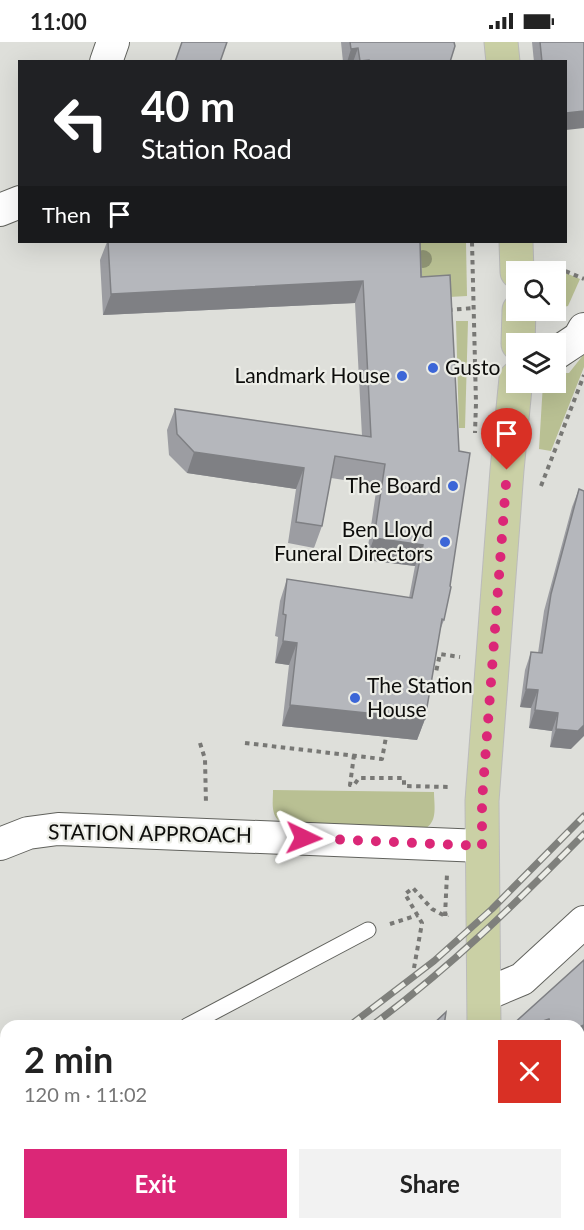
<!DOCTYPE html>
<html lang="en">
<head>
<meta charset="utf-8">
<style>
  body { margin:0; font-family:Lato,sans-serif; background:#f2f2f2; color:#222; height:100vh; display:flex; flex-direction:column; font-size:22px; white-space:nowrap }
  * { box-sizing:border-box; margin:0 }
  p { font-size:20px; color:#767676 }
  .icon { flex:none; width:33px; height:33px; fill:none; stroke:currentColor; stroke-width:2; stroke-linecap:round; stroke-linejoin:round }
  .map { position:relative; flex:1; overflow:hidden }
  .panel { position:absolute; left:0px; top:978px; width:585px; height:210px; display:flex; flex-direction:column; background:#fff; border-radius:18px 18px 0 0; box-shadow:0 6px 24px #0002 }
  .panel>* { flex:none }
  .hud { position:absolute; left:18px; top:18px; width:549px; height:183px; border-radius:0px; box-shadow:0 6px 24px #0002; background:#202124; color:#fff; overflow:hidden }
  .buttons { position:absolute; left:506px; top:219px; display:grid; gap:12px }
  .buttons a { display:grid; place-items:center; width:60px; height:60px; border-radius:0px; background:#fff; box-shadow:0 6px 24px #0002; font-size:30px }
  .pin { position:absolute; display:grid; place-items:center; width:51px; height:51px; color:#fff; margin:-62px -26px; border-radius:50% 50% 50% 0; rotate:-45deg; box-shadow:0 0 6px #0007 }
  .pin .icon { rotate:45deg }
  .me { position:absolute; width:66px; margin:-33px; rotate:92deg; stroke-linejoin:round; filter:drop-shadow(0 0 4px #0008) }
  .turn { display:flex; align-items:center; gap:21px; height:126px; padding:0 24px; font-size:27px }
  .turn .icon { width:78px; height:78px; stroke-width:2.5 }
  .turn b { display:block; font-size:42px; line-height:51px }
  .then { display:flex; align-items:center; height:57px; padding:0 24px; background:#0003; gap:12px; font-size:22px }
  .round { display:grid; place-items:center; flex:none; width:63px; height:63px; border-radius:0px; background:#f2f2f2 }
  .summary { display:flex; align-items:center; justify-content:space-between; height:102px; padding:0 24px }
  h1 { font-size:36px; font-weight:700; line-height:45px }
  .action { display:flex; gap:12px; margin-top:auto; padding:12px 24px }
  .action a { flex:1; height:69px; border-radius:0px; background:#db2777; color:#fff; font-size:24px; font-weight:700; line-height:69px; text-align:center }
  .action a+a { background:#f2f2f2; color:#222 }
  .status { display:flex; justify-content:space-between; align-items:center; height:42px; padding:0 30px; background:#fff; direction:ltr }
  .status svg { height:16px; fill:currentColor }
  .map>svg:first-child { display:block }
  .green { fill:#b9c093 }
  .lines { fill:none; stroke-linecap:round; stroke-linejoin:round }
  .service-casing { stroke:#61625d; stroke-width:17 }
  .minor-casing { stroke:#61625d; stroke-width:34 }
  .primary-casing { stroke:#bbb; stroke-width:35 }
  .path { stroke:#787875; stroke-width:4; stroke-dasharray:4.5 4.5; stroke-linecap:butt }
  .service { stroke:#fff; stroke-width:15 }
  .minor { stroke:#fff; stroke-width:32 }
  .primary { stroke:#cad0a5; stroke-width:33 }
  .rail-casing { stroke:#7f807c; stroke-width:7 }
  .rail { stroke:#ecede7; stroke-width:4.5; stroke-dasharray:14; stroke-linecap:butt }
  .tree { fill:#8f9474 }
  .wall { fill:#9c9da2 }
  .shaded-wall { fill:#7f8084 }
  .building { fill:#b5b7bc; stroke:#7f8084; stroke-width:1.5 }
  .route { stroke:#db2777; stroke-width:10; stroke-dasharray:0 18 }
  .poi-dot { fill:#3c66d7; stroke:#ecede7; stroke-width:2 }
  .labels { text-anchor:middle; stroke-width:4.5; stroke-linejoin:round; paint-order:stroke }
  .poi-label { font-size:21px; fill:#0d0d0b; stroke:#ecede7; text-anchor:end }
  .street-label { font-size:21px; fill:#0d0d0b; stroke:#ecede7 }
</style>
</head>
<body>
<div class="status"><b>11:00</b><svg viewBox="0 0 49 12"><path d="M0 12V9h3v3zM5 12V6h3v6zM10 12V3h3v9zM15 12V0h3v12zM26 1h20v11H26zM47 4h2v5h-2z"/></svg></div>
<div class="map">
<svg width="584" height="1188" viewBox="0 0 584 1188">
  <rect width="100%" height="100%" fill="#dedfda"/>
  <!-- green -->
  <g class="green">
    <polygon points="411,200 466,200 467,254 413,257"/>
    <polygon points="554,226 580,237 568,264 559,266"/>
    <polygon points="456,279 468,279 465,386 459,386"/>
    <polygon points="584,312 584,325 551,409 539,407 543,341 555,340 555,331 569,331"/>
    <path d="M273 748 434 750C434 762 438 779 426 786L283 782C270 774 273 762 273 748Z"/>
  </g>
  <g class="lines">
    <defs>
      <g id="service">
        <polyline points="187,984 368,888"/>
        <polyline points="0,1082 6,1079"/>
        <polyline points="373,1188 399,1182"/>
        <polyline points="582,1188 584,1182"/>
      </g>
      <g id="minor">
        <polyline points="106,20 113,0"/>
        <polyline points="0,168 20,160"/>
        <polyline points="555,312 579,296 584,287"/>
        <polyline points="0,802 28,791 58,787 482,804"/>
        <polyline points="484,953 522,937 584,880"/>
      </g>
      <g id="primary">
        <polyline points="501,0 503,20"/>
        <polyline points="516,200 517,230"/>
        <polyline points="518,302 519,268"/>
        <polyline points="484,984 482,759 507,428 516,336"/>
        <polyline points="477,1182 478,1188"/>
      </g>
    </defs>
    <!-- service casing -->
    <use href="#service" class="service-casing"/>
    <!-- minor casing -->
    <use href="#minor" class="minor-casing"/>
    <!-- primary casing -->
    <use href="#primary" class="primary-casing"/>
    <!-- path -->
    <g class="path">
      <polyline points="472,200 476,361 475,391"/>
      <polyline points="549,222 584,237"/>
      <polyline points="448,268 474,266"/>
      <polyline points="541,444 584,333"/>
      <polyline points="429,628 436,630 440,612 460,615"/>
      <polyline points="200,701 205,717 206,762"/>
      <polyline points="245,701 382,717 386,695"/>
      <polyline points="354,713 350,743 354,743 359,736 404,736 404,744 450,745"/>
      <polyline points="445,874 447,832"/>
      <polyline points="390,882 418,873"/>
      <polyline points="414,926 422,881 405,852 413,846 432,867 445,874 448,873"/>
      <polyline points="579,1102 584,1100"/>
      <polyline points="312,1182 313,1186 324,1182"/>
      <polyline points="523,1188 524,1182"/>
    </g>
    <!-- service -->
    <use href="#service" class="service"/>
    <!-- minor -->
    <use href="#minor" class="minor"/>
    <!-- primary -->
    <use href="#primary" class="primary"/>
    <defs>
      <g id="rail">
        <polyline points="349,984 434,919 492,867 584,774"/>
        <path d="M371 984C449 927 517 860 584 792"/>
        <polyline points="579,1045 584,1044"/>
        <polyline points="579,1062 584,1061"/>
        <polyline points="0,1187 12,1182"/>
        <polyline points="36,1188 50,1182"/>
        <polyline points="111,1188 130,1182"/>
        <polyline points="167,1188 186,1182"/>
      </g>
    </defs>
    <!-- rail casing -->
    <use href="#rail" class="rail-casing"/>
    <!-- rail -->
    <use href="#rail" class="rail"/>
  </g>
  <!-- trees -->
  <circle class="tree" cx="423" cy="217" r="9"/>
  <!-- wall -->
  <g class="wall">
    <polygon points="341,0 454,0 450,20 343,20"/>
    <polygon points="532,0 584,0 566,20 534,20"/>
    <polygon points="107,200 420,200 444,578 439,591 425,677 417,698 282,684 289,623 275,621 278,595 275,594 280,559 287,537 409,556 415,524 366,518 377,443 331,436 322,484 314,506 288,501 296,447 187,431 169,413 167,388 175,367 362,394 355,261 103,273 100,218"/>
    <polygon points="579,447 571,707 550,705 552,689 529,686 531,666 520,665 525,628 531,610 538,611 544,569 572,465"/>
    <polygon points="584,918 584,998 579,999 579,984 511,984"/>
  </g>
  <!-- shaded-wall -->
  <g class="shaded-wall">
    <polygon points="358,6 353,20 347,20 351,7"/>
    <polygon points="584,69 584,86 566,88 566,71"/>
    <polygon points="363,239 355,261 103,273 111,252"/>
    <polygon points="194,410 304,426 296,447 187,431"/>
    <polygon points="374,496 423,503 415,524 366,518"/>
    <polygon points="283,599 297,601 289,623 275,621"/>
    <polygon points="526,647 538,648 531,666 520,665"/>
    <polygon points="290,663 425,677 417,698 282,684"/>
    <polygon points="535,668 558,671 552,689 529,686"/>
    <polygon points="584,683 584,694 571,707 550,705 556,687"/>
    <polygon points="549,977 546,984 528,984"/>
    <polygon points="584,983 584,998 579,999 579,985"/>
  </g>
  <!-- building -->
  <g class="building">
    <polygon points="182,0 227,0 220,20 175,20"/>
    <polygon points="350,0 454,0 455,4 450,20 369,20 369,18 360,19 358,6 351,7"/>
    <polygon points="540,0 584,0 584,69 566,71 566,20 542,20"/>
    <polygon points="108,200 420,200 421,235 450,233 459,409 470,411 450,544 451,545 444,578 442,577 425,677 290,663 297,601 283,599 286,573 283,572 287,537 412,556 423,503 374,496 385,422 335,414 322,484 296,480 304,426 194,410 177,392 175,367 371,395 363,239 111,252"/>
    <polygon points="579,447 584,449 584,683 578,689 556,687 558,671 535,668 538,648 526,647 531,610 542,611 551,552"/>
    <polygon points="584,918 584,983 579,985 551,984 549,977 528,984 511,984"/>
    <polygon points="446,970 444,984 431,984"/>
    <polygon points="408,1183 437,1186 436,1188 392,1188"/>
  </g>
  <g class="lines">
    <!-- route -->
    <polyline class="route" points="304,796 482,804 482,759 507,428"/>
  </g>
  <!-- markers -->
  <g class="poi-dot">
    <circle cx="433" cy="326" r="6"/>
    <circle cx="402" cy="334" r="6"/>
    <circle cx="453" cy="444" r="6"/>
    <circle cx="445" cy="500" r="6"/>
    <circle cx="355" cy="656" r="6"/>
  </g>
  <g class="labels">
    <!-- poi labels -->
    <g class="poi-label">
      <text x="445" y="333" text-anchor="start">Gusto</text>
      <text x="390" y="341">Landmark House</text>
      <text x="441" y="451">The Board</text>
      <text x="433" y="495">Ben Lloyd<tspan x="433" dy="24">Funeral Directors</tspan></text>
      <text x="367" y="651" text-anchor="start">The Station<tspan x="367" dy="24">House</tspan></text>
    </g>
    <!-- street labels -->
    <g class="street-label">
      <text transform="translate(150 792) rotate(1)" y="7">STATION APPROACH</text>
    </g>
  </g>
</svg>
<div class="buttons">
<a><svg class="icon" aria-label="search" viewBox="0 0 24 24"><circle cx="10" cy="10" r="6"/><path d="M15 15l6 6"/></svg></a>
<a><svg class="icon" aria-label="layers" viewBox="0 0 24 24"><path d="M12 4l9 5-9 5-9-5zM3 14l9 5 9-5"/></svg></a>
</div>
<div class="pin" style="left:507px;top:428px;background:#d93025"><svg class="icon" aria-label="arrive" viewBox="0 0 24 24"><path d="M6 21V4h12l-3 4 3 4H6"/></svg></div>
<svg class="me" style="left:304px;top:796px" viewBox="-20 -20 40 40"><path d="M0-17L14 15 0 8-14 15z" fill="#db2777" stroke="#fff" stroke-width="4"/></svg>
<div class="hud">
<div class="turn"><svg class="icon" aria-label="left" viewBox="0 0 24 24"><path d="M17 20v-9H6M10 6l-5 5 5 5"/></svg><div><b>40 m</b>Station Road</div></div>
<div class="then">Then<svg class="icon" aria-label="arrive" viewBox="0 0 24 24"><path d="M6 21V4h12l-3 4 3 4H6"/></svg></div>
</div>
<section class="panel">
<div class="summary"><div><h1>2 min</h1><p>120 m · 11:02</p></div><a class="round" style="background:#d93025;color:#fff"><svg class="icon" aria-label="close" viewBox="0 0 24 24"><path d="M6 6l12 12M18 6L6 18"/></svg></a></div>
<div class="action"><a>Exit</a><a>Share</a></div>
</section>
</div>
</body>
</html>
